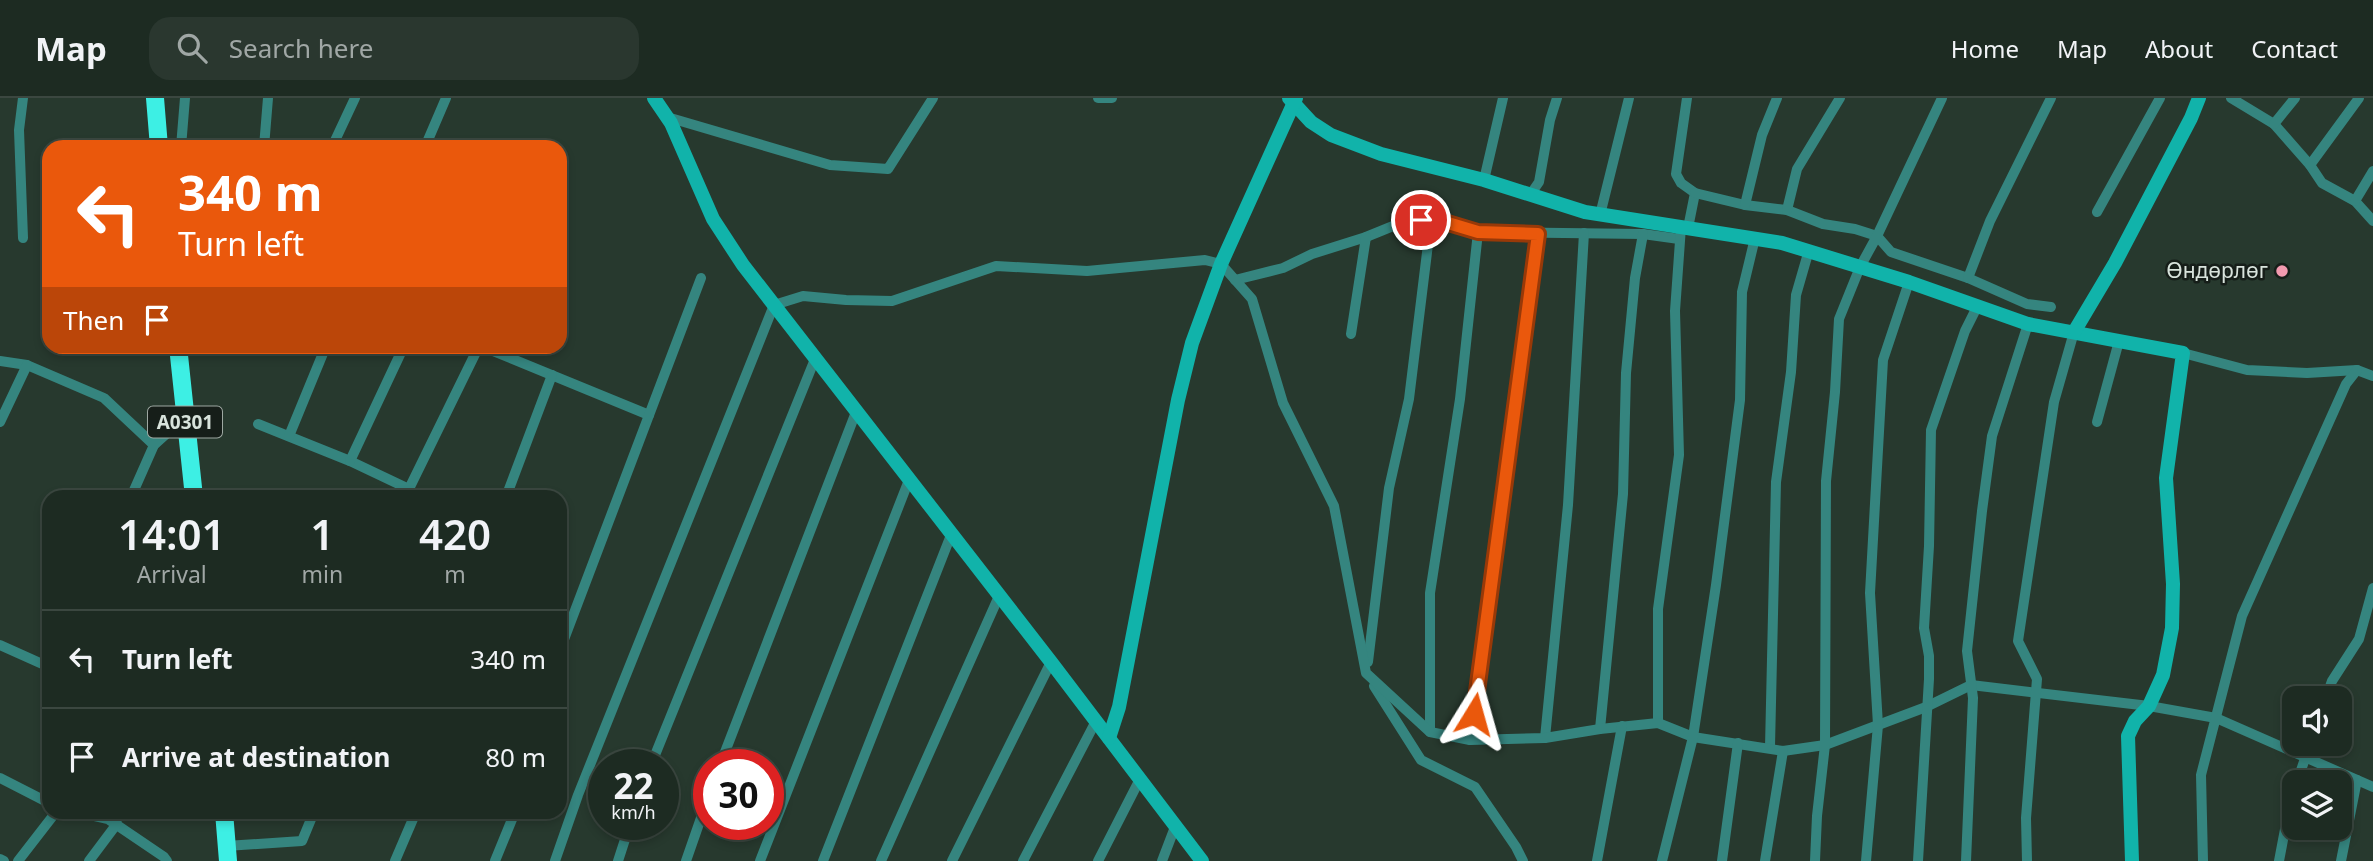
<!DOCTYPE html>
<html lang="en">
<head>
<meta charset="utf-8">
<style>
  body { margin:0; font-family:"Noto Sans",sans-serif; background:#2a372f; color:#f1f3f6; height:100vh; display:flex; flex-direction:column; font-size:26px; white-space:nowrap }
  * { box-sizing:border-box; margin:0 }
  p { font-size:23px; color:#a0a7a5 }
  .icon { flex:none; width:38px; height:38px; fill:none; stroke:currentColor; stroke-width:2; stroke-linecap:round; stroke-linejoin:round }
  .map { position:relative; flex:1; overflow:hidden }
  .details { position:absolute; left:42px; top:392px; width:525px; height:329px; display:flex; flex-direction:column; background:#1d2b22; border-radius:21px; box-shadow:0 4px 10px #0003,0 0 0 2px #3b4740 }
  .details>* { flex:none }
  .hud { position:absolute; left:42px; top:42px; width:525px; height:214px; border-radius:21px; box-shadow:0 4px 10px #0003,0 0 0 2px #3b4740; background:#ea580c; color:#fff; overflow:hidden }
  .fabs { position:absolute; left:2282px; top:588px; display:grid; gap:14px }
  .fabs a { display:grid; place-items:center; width:70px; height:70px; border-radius:14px; background:#1d2b22; box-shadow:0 4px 10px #0003,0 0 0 2px #3b4740; font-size:35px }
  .speed { position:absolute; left:588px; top:651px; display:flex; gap:14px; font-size:35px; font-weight:700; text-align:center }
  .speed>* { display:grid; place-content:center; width:91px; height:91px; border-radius:50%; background:#1d2b22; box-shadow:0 4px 10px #0003,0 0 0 2px #3b4740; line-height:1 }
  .speed small { font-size:18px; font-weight:400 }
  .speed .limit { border:10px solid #d22; background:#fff; color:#111 }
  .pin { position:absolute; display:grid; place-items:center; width:60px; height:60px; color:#fff; margin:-30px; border:4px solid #fff; border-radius:50%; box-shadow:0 2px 7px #0007 }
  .me { position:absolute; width:77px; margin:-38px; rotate:8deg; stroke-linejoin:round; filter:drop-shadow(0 0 5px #0008) }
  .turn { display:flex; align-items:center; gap:24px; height:147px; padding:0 21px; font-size:32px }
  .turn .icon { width:91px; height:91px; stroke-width:2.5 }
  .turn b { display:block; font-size:49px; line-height:60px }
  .then { display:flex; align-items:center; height:66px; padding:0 21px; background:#0003; gap:14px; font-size:26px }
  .eta { display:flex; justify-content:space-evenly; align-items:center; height:119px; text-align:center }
  .eta b { font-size:42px; font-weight:600; line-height:49px }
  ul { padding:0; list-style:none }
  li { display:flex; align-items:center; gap:21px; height:98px; padding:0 21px; border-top:2px solid #3b4740 }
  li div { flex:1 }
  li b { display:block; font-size:26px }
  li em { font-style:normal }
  header { display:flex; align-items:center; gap:42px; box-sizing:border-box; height:98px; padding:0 35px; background:#1d2b22; border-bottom:2px solid #3b4740 }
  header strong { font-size:33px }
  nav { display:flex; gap:38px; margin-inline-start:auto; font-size:24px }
  .search { width:490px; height:63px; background:#2a372f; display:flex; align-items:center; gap:18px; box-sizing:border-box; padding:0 24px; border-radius:21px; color:#a0a7a5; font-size:26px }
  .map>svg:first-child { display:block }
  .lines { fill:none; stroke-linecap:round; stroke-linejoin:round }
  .street { stroke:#35857f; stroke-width:10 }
  .secondary { stroke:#11b3aa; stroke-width:14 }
  .highway { stroke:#3defe4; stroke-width:18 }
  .route-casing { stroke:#983908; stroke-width:18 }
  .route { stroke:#ea580c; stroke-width:12 }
  .poi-dot { fill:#f29aaf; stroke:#161e19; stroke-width:2.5 }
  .labels { text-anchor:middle; stroke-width:5; stroke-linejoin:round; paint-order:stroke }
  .shield { fill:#161e19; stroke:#9ea8a2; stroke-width:2 }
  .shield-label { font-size:19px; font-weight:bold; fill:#d8e3dc }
  .poi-label { font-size:21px; fill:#d8e3dc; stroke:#161e19; text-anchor:end }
</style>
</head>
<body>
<header>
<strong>Map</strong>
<div class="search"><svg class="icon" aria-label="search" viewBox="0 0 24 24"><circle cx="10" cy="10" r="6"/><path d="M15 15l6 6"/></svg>Search here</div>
<nav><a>Home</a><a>Map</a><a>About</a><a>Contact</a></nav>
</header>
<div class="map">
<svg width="2373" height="763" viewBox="0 0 2373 763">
  <rect width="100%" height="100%" fill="#27392e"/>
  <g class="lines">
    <!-- street -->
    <g class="street">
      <polyline points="1098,0 1112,0"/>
      <polyline points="1687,0 1676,76 1681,85 1695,95 1688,130"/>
      <polyline points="2231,0 2274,26 2310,67 2322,85 2355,103 2373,123"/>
      <polyline points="667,19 830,67 888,71 933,0"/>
      <polyline points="2274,26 2295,0"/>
      <polyline points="181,49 185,0"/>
      <polyline points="264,49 268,0"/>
      <polyline points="332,49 355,0"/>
      <polyline points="425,49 446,0"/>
      <polyline points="2310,67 2359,0"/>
      <polyline points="1484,82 1503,0"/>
      <polyline points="1695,95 1745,107 1787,112 1823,126 1855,131 1877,138 1891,154 1968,180 2027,206 2051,209"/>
      <polyline points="1530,97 1539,84 1550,22 1557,0"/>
      <polyline points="2355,103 2373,73"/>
      <polyline points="1745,107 1762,37 1777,0"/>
      <polyline points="1787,112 1797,71 1840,0"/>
      <polyline points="2097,114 2160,0"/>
      <polyline points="1600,117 1629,0"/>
      <polyline points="23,140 19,32 23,0"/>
      <polyline points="1968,180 1990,123 2051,0"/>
      <polyline points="1235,182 1283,170 1312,156 1366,139 1398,126 1421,122 1448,125 1478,134 1643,136 1679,141"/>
      <polyline points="1351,236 1366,139"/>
      <polyline points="481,248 649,317"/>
      <polyline points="2183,255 2247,272 2307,275 2357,272 2373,278"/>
      <polyline points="0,263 27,267 104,300 154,347"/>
      <polyline points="0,324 27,267"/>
      <polyline points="2097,324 2119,243"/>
      <polyline points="258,326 350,363 409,391"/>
      <polyline points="289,338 326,248"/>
      <polyline points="350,363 404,248"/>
      <polyline points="131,399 154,347 185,319"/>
      <polyline points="405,399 479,248"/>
      <polyline points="506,399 552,277"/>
      <polyline points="0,547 49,569"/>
      <polyline points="560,552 701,180"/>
      <polyline points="1368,564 1389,390 1409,301 1431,122"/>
      <polyline points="1374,588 1421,662 1475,689 1516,749 1523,763"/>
      <polyline points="2326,600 2332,583 2359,541 2373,490"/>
      <polyline points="1658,625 1658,511 1679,357 1675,213 1681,129"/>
      <polyline points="1600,631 1623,396 1626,275 1635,180 1643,136"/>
      <polyline points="1430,634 1430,495 1460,301 1478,134"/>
      <polyline points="1545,640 1568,407 1584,135"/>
      <polyline points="1470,642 1538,136"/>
      <polyline points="1770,649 1776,384 1791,274 1796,197 1809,152"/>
      <polyline points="651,667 815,261"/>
      <polyline points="720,667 856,314"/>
      <polyline points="0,680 49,705"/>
      <polyline points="2297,684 2310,646"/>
      <polyline points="77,714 108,721 164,759 167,763"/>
      <polyline points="226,748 302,743 314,714"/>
      <polyline points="0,761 4,763"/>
      <polyline points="18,763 56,714"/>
      <polyline points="89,763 116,727 118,714"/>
      <polyline points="395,763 416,714"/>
      <polyline points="495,763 515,714"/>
      <polyline points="555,763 578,697 774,207 803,198 846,202 892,203 996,168 1087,173 1205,162 1221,166 1252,201 1283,305 1334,408 1366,575 1430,634 1470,642 1545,640 1600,631 1658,625 1693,639 1783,653 1825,647 1926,609 1971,587 2149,608 2216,620 2373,689"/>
      <polyline points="618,763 630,726"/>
      <polyline points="686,763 709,697"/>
      <polyline points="760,763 909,382"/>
      <polyline points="823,763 951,437"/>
      <polyline points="881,763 999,498"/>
      <polyline points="952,763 1051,564"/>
      <polyline points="1023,763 1096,623"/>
      <polyline points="1098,763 1140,681"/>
      <polyline points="1162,763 1175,729"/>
      <polyline points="1597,763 1622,628"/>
      <polyline points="1662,763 1693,639 1716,487 1740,302 1742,194 1755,140"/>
      <polyline points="1722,763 1738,645"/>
      <polyline points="1765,763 1783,653"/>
      <polyline points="1815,763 1817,718 1825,647 1826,383 1835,294 1839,221 1860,169 1877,138 1942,0"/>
      <polyline points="1866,763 1878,627 1870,495 1883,262 1909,184"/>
      <polyline points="1918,763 1929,581 1929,558 1924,530 1929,448 1931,332 1965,233 1977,209"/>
      <polyline points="1966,763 1973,600 1967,553 1982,413 1992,338 2028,226"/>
      <polyline points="2027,763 2026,720 2037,581 2018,543 2054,304 2074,234"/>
      <polyline points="2203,763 2201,677 2242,518 2346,286 2357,272"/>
      <polyline points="2279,763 2290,705 2294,692"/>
      <polyline points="2341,763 2357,682"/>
    </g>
    <!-- secondary -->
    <g class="secondary">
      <polyline points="654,0 671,25 713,121 743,167 1051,564 1202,763"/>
      <polyline points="1289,0 1311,24 1331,37 1381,56 1484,82 1585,114 1782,145 1909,184 2028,226 2183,255 2166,380 2173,486 2172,530 2163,577 2149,608 2135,623 2128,638 2132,763"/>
      <polyline points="2074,234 2115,165 2191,20 2199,0"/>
      <polyline points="1109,640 1119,609 1178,302 1192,245 1221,166 1296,0"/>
    </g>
    <!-- highway -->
    <g class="highway">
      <polyline points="155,0 159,49"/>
      <polyline points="178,248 194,399"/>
      <polyline points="224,714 228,763"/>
    </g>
  </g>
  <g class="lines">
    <defs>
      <polyline id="route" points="1421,122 1448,125 1478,134 1538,136 1474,616"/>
    </defs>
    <!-- route casing -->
    <use href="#route" class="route-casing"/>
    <!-- route -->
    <use href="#route" class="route"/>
  </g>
  <!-- markers -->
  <circle class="poi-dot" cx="2282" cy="173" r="7"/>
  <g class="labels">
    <!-- shield labels -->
    <rect class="shield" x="148" y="308.5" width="74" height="31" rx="5"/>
    <g class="shield-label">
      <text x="185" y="331">A0301</text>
    </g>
    <!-- poi labels -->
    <g class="poi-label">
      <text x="2268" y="180">Өндөрлөг</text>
    </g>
  </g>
</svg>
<div class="fabs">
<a><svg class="icon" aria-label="sound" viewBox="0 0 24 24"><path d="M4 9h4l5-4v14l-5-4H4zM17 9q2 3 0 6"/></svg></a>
<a><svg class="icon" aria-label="layers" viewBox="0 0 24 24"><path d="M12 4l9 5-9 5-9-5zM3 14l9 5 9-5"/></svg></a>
</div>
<div class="speed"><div>22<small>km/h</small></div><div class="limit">30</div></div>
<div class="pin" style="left:1421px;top:122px;background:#d93025"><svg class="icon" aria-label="arrive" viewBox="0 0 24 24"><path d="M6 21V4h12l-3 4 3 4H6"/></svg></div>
<svg class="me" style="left:1474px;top:616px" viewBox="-20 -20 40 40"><path d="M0-17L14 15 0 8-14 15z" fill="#ea580c" stroke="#fff" stroke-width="4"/></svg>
<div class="hud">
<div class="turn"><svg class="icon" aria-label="left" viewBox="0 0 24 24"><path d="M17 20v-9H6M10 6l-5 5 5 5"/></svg><div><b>340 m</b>Turn left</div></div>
<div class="then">Then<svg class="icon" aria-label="arrive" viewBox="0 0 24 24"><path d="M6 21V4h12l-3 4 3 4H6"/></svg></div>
</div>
<section class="details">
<div class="eta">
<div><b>14:01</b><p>Arrival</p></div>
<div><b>1</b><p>min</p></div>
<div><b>420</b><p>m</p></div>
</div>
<ul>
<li><svg class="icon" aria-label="left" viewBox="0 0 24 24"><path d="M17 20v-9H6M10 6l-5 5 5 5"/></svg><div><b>Turn left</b></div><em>340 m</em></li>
<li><svg class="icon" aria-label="arrive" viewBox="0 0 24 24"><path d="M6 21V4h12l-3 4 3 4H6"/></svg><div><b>Arrive at destination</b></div><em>80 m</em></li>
</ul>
</section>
</div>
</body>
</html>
